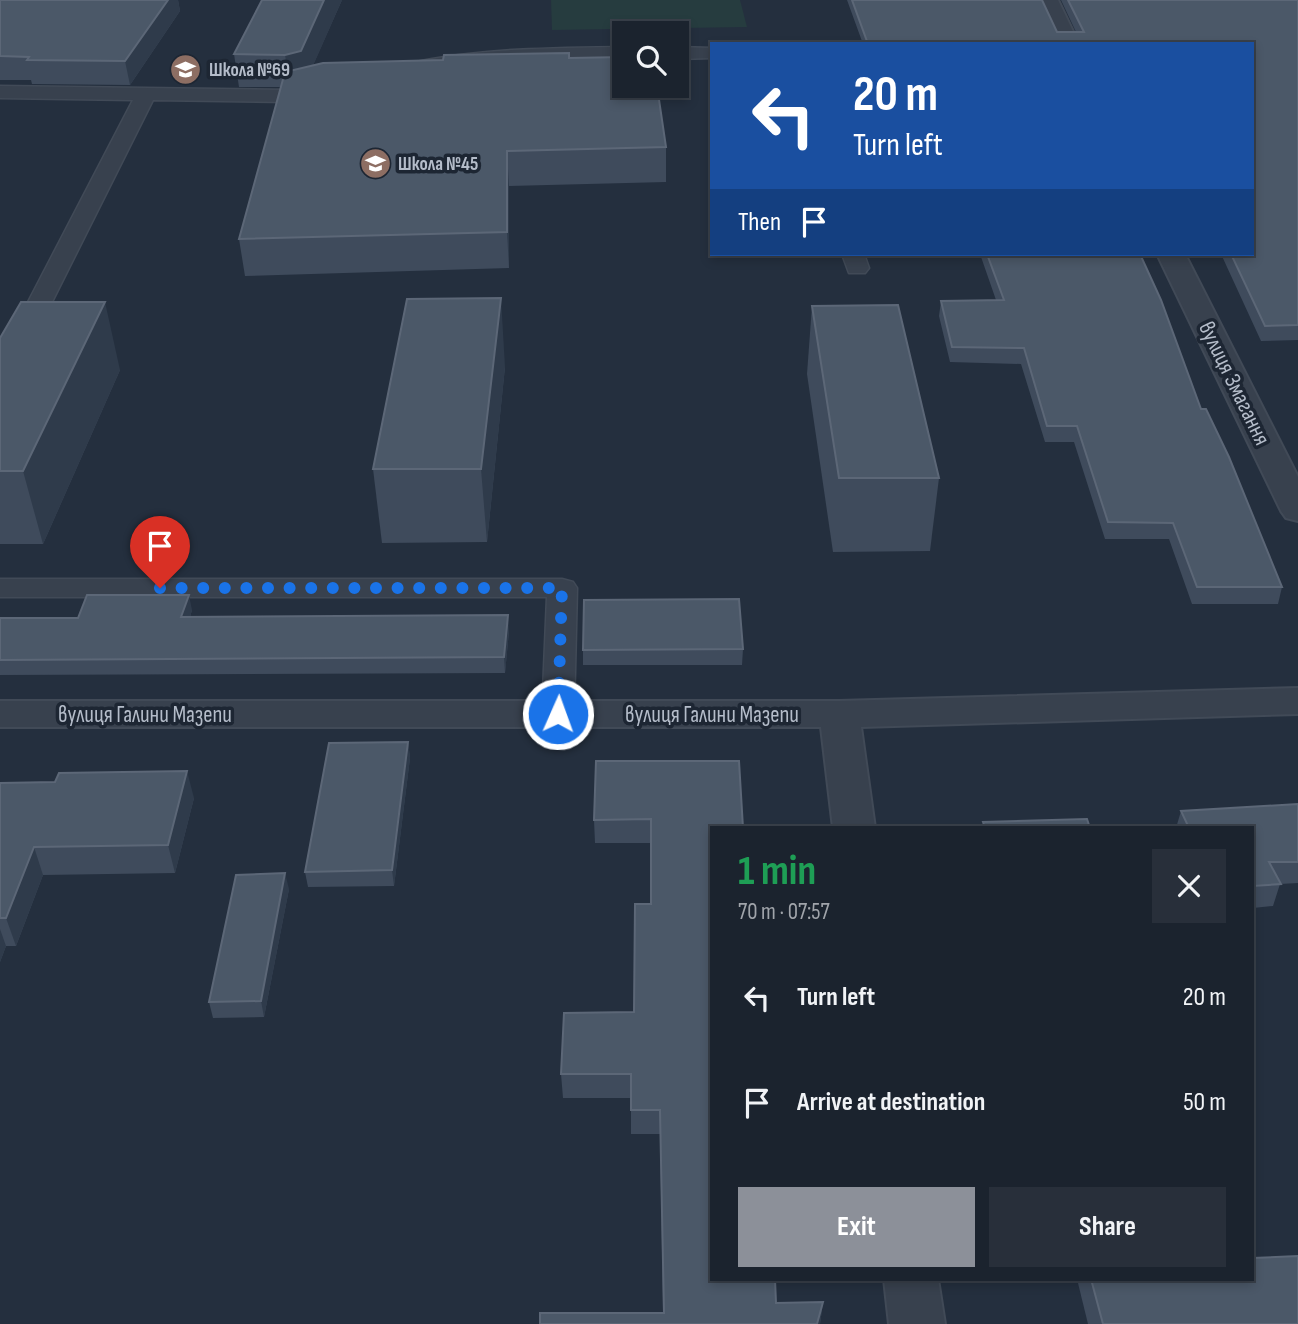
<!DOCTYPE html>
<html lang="en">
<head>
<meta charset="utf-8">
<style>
  body { margin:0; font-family:"Sofia Sans Condensed",sans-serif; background:#282f3a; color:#f1f3f6; height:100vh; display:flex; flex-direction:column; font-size:26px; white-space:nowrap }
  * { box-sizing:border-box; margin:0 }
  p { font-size:23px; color:#a0a4aa }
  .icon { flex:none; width:38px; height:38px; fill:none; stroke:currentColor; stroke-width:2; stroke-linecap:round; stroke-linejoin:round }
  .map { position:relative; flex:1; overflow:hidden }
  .sheet { position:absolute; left:710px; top:826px; width:544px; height:455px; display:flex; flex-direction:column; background:#1b232e; border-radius:0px; box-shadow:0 4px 10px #0003,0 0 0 2px #39404a }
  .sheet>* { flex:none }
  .guide { position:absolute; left:710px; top:42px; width:544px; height:214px; border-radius:0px; box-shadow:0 4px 10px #0003,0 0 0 2px #39404a; background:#1a4fa0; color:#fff; overflow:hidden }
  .controls { position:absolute; left:612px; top:21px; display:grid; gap:14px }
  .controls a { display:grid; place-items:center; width:77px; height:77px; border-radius:0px; background:#1b232e; box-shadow:0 4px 10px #0003,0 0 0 2px #39404a; font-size:35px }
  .pin { position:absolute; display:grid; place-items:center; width:60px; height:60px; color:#fff; margin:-72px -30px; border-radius:50% 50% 50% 0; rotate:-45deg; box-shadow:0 0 7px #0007 }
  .pin .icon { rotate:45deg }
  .me { position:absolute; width:77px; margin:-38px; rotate:2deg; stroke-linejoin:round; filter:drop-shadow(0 0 5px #0008) }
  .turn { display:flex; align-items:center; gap:24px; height:147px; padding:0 28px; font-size:32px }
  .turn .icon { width:91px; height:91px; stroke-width:2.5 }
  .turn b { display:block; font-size:49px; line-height:60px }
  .then { display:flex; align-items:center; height:66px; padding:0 28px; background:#0003; gap:14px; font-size:26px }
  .round { display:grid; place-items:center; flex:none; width:74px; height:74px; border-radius:0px; background:#282f3a }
  .summary { display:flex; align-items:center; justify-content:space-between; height:119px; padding:0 28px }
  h1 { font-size:42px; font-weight:700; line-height:52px; color:#1e9e55 }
  .button { display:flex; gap:14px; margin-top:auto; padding:14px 28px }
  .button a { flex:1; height:80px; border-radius:0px; background:#8c9099; color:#fff; font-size:28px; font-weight:700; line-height:80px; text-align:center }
  .button a+a { background:#282f3a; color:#f1f3f6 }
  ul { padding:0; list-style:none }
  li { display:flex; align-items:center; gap:21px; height:105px; padding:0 28px }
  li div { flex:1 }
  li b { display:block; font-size:26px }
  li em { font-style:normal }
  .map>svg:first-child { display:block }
  .green { fill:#263c3f }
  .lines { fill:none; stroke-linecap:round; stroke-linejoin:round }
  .lane-casing { stroke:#414a57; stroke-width:3 }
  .street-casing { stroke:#414a57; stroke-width:4 }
  .lane { fill:#38414e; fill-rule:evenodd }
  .street { fill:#38414e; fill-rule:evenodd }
  .wall { fill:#3f4b5c }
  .shaded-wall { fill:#2f3b4b }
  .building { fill:#4b5868; stroke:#5c6777; stroke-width:2 }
  .route { stroke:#1a73e8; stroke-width:12; stroke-dasharray:0 21.6 }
  .labels { text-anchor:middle; stroke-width:7; stroke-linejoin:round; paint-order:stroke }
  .far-poi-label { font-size:19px; font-weight:bold; fill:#b4bcc9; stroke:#1d2633; text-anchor:start }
  .street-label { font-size:23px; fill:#b4bcc9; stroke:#1d2633 }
</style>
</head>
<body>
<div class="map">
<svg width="1298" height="1324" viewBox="0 0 1298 1324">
  <rect width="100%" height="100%" fill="#242f3e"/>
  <!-- green -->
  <polygon class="green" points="551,0 740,0 747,27 552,30"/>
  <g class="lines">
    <defs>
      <g id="lane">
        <path d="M625 47V59L484 62 400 77 391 71 393 67C470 48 547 48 625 47Z"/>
        <polygon points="677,47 712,48 712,58 677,59"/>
        <polygon points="319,84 326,86 329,90 326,94 290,102 153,100 13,380 9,385 0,388 0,356 133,100 0,98 0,86 290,90"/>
        <polygon points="842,254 864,254 869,268 865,273 849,273"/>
        <polygon points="0,579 562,579 573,582 577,588 574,714 570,722 558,725 546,722 542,714 547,597 0,597"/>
      </g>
      <g id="street">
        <polygon points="1036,0 1058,0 1079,44 1057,44"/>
        <polygon points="1157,254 1185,254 1298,477 1298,521 1286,518 1281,511"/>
        <polygon points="1298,688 1298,714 861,727 875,828 833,828 821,727 0,727 0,701 839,701"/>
        <polygon points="884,1279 938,1279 945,1324 889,1324"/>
      </g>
    </defs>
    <!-- lane casing -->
    <use href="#lane" class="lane-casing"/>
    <!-- street casing -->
    <use href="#street" class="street-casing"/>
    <!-- lane -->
    <use href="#lane" class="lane"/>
    <!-- street -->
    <use href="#street" class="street"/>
  </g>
  <!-- wall -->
  <g class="wall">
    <polygon points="0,0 178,0 180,11 130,85 32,84 31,80 0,80"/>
    <polygon points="342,0 313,65 569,58 666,147 666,182 509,186 509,268 245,276 239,239 281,87 239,87 234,54"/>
    <polygon points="847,0 1042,0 1057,32 1076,32 1061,0 1298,0 1298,340 1261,341 1221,254 1253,254 1253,44 863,44"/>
    <polygon points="980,254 1140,254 1201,409 1282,587 1278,604 1192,604 1169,539 1105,539 1074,442 1045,442 1021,364 950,362 939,316 941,301 996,300"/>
    <polygon points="812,306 939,478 930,551 833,552 807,374"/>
    <polygon points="0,338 120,370 43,544 0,544"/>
    <polygon points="505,367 487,542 382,543 373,469"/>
    <polygon points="192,610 190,617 509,631 505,673 0,675 0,618 78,618"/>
    <polygon points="743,649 742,665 583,665 583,650"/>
    <polygon points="408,742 410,758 394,886 308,887 305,872"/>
    <polygon points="596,761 743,828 776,1303 823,1302 820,1324 540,1324 663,1313 660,1134 631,1134 631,1098 563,1098 561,1074 634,1012 651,904 651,843 595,843 594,820"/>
    <polygon points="0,783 194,798 175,873 43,875 16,946 6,946 0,962"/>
    <polygon points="1298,804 1298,883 1280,884 1273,906 1253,908 1253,828 1176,828 1181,811"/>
    <polygon points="289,889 264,1017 213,1018 209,1002"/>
    <polygon points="1077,1279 1253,1279 1298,1324 1088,1324"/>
  </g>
  <!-- shaded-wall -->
  <g class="shaded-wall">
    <polygon points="168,0 178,0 180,11 130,85 125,61"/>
    <polygon points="324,0 342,0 305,84 290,87 285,55"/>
    <polygon points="507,151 509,186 509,268 507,232"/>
    <polygon points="501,298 505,367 487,542 481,469"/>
    <polygon points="105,302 120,370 43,544 23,471"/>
    <polygon points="189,595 192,610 185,633 181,617"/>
    <polygon points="508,615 509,631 505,673 504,657"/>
    <polygon points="408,742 410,758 394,886 392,870"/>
    <polygon points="187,771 194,798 175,873 168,845"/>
    <polygon points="34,847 43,875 16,946 6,918"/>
    <polygon points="285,873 289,889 264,1017 261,1001"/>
    <polygon points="0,929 6,946 0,962"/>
    <polygon points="823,1302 820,1324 817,1324"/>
  </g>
  <!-- building -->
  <g class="building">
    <polygon points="0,0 168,0 125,61 27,60 29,57 0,56"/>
    <polygon points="262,0 324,0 301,51 285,55 234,54"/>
    <polygon points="852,0 1042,0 1057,32 1084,32 1068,0 1298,0 1298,325 1265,326 1231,254 1253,254 1253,44 868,44"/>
    <polygon points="569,53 569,58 625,57 625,86 657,86 666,147 507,151 507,232 239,239 285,72 323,63 443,60 444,55"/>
    <polygon points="987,254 1140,254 1161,300 1201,409 1206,409 1229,457 1282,587 1197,587 1173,523 1108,522 1077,426 1047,426 1024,348 952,347 941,301 1004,300"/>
    <polygon points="501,298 481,469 373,469 407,299"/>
    <polygon points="21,302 105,302 23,471 0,471 0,338"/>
    <polygon points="898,305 939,478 839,478 812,306"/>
    <polygon points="87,595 189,595 181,617 508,615 504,657 0,660 0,618 78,618"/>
    <polygon points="739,599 743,649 583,650 584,600"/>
    <polygon points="408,742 392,870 305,872 329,743"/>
    <polygon points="596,761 739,761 743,828 712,828 712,1279 775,1279 776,1303 823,1302 817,1324 540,1324 540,1313 664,1313 660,1110 631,1110 631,1074 561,1074 564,1013 634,1012 635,904 651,904 651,819 594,820"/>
    <polygon points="187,771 168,845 34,847 6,918 0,918 0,783 55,782 59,773"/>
    <polygon points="1298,804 1298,862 1269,862 1281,884 1253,886 1253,828 1189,828 1181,811"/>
    <polygon points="1087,819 1090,828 985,828 983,822"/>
    <polygon points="285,873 261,1001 209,1002 236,875"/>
    <polygon points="1298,1256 1298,1324 1103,1324 1091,1279 1253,1279 1253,1258"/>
  </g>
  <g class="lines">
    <!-- route -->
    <polyline class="route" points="160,588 562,588 558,714"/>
  </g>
  <!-- icons -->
  <defs>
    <symbol id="school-disc" viewBox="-11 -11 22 22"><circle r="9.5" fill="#8d6e63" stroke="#1d2633"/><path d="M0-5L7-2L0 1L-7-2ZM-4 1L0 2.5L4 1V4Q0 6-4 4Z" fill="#fff"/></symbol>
  </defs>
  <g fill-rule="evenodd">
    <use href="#school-disc" x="168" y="52" width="35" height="35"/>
    <use href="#school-disc" x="358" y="146" width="35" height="35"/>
  </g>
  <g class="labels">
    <!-- far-poi labels -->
    <g class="far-poi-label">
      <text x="209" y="76">Школа №69</text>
      <text x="398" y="170">Школа №45</text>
    </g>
    <!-- street labels -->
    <g class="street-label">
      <text transform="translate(1235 383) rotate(64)" y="8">вулиця Змагання</text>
      <text x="145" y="722">вулиця Галини Мазепи</text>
      <text x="712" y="722">вулиця Галини Мазепи</text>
    </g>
  </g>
</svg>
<div class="controls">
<a><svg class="icon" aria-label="search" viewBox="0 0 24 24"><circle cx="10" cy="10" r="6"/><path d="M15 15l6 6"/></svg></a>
</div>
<div class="pin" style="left:160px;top:588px;background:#d93025"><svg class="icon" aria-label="arrive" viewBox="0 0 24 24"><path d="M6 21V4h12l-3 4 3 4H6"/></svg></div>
<svg class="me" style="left:558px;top:714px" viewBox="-20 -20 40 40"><circle r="17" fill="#1a73e8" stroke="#fff" stroke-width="3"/><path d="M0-11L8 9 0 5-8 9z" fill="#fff"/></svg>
<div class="guide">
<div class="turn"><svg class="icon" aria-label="left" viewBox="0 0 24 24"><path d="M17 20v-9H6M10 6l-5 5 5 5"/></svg><div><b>20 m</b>Turn left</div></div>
<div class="then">Then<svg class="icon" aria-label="arrive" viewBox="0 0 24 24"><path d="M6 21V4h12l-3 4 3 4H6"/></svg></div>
</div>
<section class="sheet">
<div class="summary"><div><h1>1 min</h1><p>70 m · 07:57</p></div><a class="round"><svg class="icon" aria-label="close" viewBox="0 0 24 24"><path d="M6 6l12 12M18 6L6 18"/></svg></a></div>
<ul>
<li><svg class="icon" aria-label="left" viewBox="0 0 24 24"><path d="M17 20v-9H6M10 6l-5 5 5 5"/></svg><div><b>Turn left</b></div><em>20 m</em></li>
<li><svg class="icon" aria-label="arrive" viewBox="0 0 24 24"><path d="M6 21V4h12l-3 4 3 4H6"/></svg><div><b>Arrive at destination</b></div><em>50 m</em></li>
</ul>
<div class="button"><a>Exit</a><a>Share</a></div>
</section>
</div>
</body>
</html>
